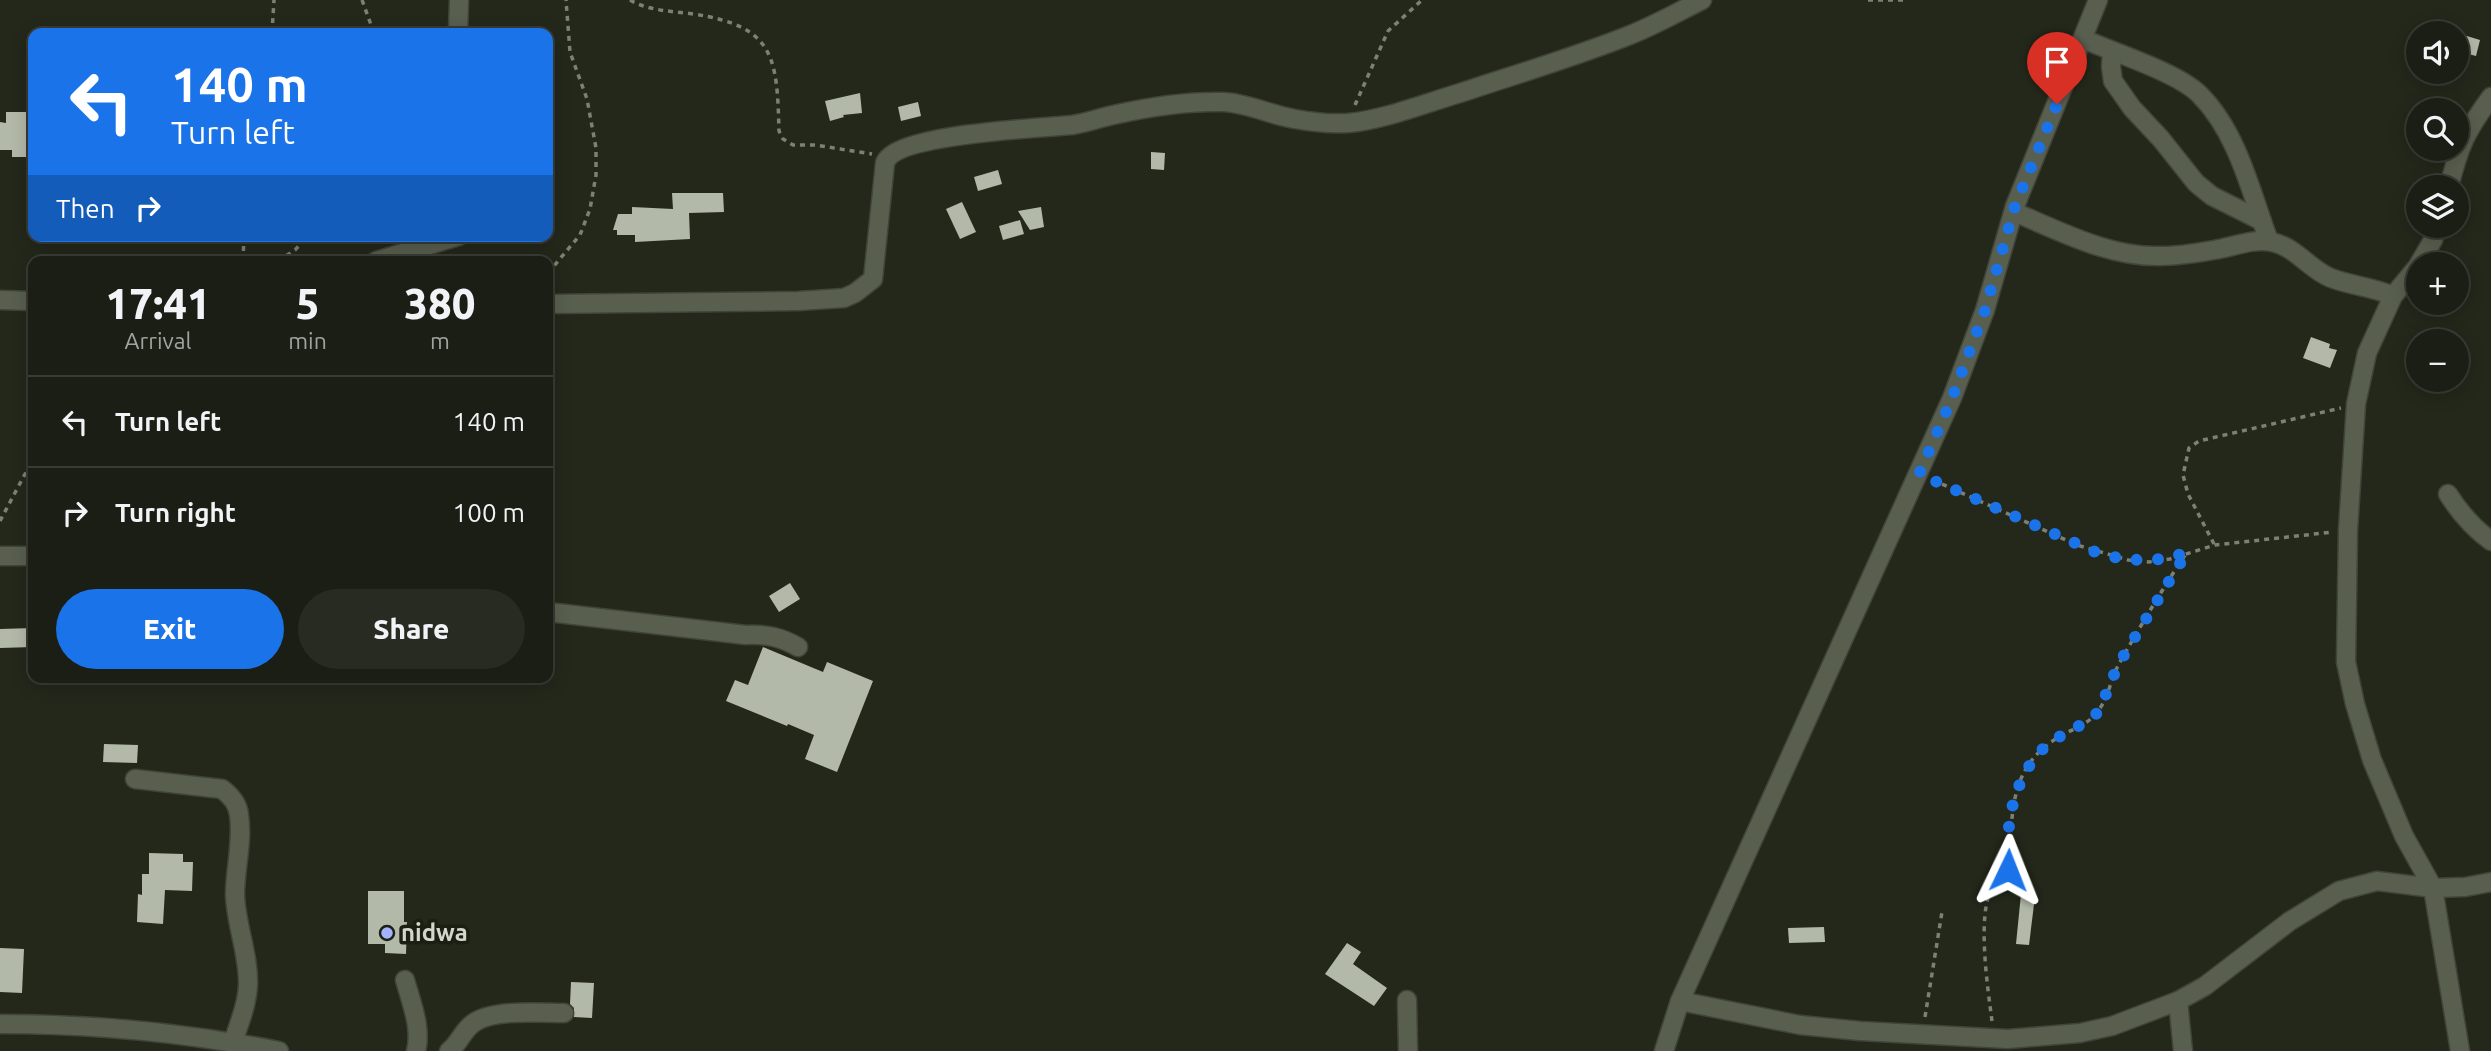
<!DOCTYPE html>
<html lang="en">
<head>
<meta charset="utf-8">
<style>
  body { margin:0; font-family:Ubuntu,sans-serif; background:#282b22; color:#f1f3f6; height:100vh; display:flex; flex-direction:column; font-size:26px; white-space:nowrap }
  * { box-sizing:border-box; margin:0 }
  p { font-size:23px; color:#a0a2a0 }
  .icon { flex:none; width:38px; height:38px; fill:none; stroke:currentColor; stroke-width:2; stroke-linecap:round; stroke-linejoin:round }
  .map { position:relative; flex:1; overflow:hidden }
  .side { position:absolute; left:28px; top:256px; width:525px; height:427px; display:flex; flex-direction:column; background:#1b1e14; border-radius:14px; box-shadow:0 4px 18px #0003,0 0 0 2px #393c34 }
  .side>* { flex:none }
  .hud { position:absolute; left:28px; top:28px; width:525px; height:214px; border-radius:14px; box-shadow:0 4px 18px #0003,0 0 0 2px #393c34; background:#1a73e8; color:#fff; overflow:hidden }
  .fabs { position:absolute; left:2406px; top:21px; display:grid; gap:14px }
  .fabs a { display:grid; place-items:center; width:63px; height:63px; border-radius:50%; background:#1b1e14; box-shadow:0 4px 18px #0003,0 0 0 2px #393c34; font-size:35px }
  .pin { position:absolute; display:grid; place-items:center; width:60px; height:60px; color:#fff; margin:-72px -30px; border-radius:50% 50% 50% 0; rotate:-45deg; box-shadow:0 0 7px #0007 }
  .pin .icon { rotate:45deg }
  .me { position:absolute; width:77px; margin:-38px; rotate:2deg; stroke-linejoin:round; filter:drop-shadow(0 0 5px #0008) }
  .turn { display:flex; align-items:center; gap:24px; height:147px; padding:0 28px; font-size:32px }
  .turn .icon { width:91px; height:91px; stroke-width:2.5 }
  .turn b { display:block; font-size:49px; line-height:60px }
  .then { display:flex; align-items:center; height:66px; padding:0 28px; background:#0003; gap:14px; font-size:26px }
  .eta { display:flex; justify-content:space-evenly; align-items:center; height:119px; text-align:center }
  .eta b { font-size:42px; font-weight:800; line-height:49px }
  .action { display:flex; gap:14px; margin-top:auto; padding:14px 28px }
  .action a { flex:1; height:80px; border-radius:42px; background:#1a73e8; color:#fff; font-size:28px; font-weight:800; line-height:80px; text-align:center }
  .action a+a { background:#282b22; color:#f1f3f6 }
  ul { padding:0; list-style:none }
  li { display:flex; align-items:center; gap:21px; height:91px; padding:0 28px; border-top:2px solid #393c34 }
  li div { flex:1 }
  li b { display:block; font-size:26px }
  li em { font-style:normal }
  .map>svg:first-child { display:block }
  .building { fill:#b3b9a8 }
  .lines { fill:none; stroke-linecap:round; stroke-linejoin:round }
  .minor-casing { stroke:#404439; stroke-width:21 }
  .path { stroke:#7c8075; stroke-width:3.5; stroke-dasharray:5 5; stroke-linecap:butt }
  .minor { stroke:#595f4f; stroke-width:18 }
  .route { stroke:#1a73e8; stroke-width:12; stroke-dasharray:0 21.6 }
  .poi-dot { fill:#a4b1fc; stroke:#1a1f11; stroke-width:2.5 }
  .labels { text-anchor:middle; stroke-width:7; stroke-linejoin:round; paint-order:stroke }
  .poi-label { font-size:24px; font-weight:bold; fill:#d2d6cd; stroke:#1a1f11; text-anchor:start }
</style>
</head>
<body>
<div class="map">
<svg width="2491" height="1051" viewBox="0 0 2491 1051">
  <rect width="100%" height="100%" fill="#24281b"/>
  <!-- building -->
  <g class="building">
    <polygon points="2457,33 2480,40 2476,56 2457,51"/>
    <polygon points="860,93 862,113 843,115 844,117 830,121 825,101"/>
    <polygon points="918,102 921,116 901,121 898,107"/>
    <polygon points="6,112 30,112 29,157 12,157 12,150 0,150 0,122 6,123"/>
    <polygon points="1151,152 1165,153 1164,170 1151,169"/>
    <polygon points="998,170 1002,184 978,191 974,177"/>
    <polygon points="672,193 723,193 724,212 689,213 690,239 635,242 635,235 617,235 617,230 613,230 618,214 632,214 632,207 673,209"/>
    <polygon points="962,202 976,232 960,239 946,209"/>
    <polygon points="1041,207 1044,227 1030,230 1018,211"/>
    <polygon points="1020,220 1024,234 1003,240 999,226"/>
    <polygon points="2311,337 2330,344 2329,348 2337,350 2330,368 2303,358"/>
    <polygon points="790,583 800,599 779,612 769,596"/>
    <polygon points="33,628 33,647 0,648 0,629"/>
    <polygon points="763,647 823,672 827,662 873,681 837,772 805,759 814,735 788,724 787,726 726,701 735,680 748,685"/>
    <polygon points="104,744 138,745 137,763 103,762"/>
    <polygon points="149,853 183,854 183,862 193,862 192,891 165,890 163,924 137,922 138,894 142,895 142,874 149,874"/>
    <polygon points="368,891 404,891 404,922 407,922 406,954 385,953 385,944 368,944"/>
    <polygon points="2021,894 2035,896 2029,945 2016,944"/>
    <polygon points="1824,927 1825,942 1789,943 1788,928"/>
    <polygon points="1347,943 1361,952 1353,964 1387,988 1374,1006 1325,974"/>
    <polygon points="0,948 24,949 22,993 0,992"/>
    <polygon points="571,982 594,983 592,1018 574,1017 574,1008 570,1004"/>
  </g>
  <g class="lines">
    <defs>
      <g id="minor">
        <polyline points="458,33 459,0"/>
        <path d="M2083 39C2113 52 2179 73 2200 95 2238 133 2251 193 2269 241"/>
        <polyline points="2112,52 2111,67 2113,81 2132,108 2161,139 2196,183 2212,196 2262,221"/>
        <path d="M2449 187C2459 146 2466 131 2491 97"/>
        <path d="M2014 212C2060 231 2110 258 2161 256 2179 256 2197 253 2214 250 2233 247 2253 238 2272 242 2296 247 2310 270 2331 278 2352 286 2373 287 2393 296"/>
        <polyline points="376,261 459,236"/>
        <polyline points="2419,264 2433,240 2438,226"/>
        <polyline points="2418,266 2393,296 2367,353 2356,404 2348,530 2346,662 2355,704 2372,760 2404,836 2433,888 2460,1051"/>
        <polyline points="0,300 33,301"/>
        <path d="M548 304 798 301 844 298 855 293 873 279 885 163C895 134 1040 128 1072 125 1086 123 1099 118 1113 115 1148 107 1186 101 1223 102 1248 103 1270 115 1295 119 1311 122 1332 124 1348 123 1383 120 1426 103 1460 93 1517 74 1575 57 1630 35 1655 25 1678 12 1702 0"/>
        <path d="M2448 494C2460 513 2473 528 2491 541"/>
        <polyline points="0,556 33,556"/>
        <path d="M548 612 746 635C766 634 781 637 798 647"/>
        <path d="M135 779 222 789C230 795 238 804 239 815 243 842 235 868 235 895 236 925 249 955 248 985 247 1005 239 1024 233 1042"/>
        <path d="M405 980C411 1002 422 1028 416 1051"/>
        <polyline points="1407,1000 1408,1051"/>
        <polyline points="1680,1001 1800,1025 1860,1031 2008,1039 2080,1033 2112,1026 2178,1001 2205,986 2290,921 2339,891 2377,881 2433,888 2465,887 2491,882"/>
        <polyline points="2178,1001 2183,1051"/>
        <path d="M0 1024C93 1024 188 1033 279 1051"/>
        <path d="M449 1051C460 1043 463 1029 475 1022 495 1009 540 1013 564 1013"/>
        <polyline points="1664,1051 1680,1001 1952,398 1985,310 2015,206 2098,0"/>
      </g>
    </defs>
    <!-- minor casing -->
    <use href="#minor" class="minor-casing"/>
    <!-- path -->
    <g class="path">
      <polyline points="362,0 374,33"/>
      <path d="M630 0C649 11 671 11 693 14 775 26 777 57 779 131L783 139 793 145H815L872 154"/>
      <polyline points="1868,0 1906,0"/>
      <polyline points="272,33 274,0"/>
      <polyline points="1355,105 1388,31 1422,0"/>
      <polyline points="243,261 244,236"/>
      <polyline points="278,261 295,250 308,236"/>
      <polyline points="548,273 580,235 590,209 596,175 596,148 587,99 570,52 566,0"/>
      <polyline points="1933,480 2077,545 2128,560 2149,562 2170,559 2215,545 2333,532"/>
      <polyline points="0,521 33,459"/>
      <polyline points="2214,544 2188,494 2183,475 2189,448 2199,441 2341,408"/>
      <polyline points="1925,1017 1942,912"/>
      <path d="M1992 1021C1988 990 1976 912 1993 886 1996 880 2002 875 2008 870 2014 820 2005 773 2054 740 2068 730 2088 726 2098 711 2109 697 2111 677 2120 662 2141 625 2163 588 2187 552"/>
    </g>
    <!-- minor -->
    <use href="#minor" class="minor"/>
  </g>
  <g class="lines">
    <!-- route -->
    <path class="route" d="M2008 870 2009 825 2014 798 2024 774 2038 753 2055 739 2090 720 2099 711 2118 665 2187 552C2156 564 2131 561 2100 554L1919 474 1952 398 1985 310 2015 206 2057 104"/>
  </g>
  <!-- markers -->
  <circle class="poi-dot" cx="387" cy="933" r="7"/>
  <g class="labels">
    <!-- poi labels -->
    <g class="poi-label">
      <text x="401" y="941">nidwa</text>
    </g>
  </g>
</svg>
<div class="fabs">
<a><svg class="icon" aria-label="sound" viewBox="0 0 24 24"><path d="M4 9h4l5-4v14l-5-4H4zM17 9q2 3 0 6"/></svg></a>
<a><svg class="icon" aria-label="search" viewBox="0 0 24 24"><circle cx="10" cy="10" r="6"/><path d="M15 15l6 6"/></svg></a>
<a><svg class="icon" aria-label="layers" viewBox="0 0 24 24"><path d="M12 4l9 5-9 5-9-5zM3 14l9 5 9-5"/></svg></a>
<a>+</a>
<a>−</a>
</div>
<div class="pin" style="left:2057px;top:104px;background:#d93025"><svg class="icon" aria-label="arrive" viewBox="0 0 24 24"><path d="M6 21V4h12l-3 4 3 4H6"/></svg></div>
<svg class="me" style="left:2008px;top:870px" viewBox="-20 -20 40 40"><path d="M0-17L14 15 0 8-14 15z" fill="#1a73e8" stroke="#fff" stroke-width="4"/></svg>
<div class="hud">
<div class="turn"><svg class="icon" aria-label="left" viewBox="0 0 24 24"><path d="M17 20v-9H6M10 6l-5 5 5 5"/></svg><div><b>140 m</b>Turn left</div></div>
<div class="then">Then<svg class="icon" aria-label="right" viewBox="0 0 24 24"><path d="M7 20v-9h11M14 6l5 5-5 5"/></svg></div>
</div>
<section class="side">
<div class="eta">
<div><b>17:41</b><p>Arrival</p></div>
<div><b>5</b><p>min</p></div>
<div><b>380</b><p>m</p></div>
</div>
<ul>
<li><svg class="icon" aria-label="left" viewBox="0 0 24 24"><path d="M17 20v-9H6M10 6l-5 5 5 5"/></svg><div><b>Turn left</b></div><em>140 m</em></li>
<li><svg class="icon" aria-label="right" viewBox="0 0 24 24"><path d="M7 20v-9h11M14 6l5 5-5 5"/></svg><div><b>Turn right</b></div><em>100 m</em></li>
</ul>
<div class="action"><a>Exit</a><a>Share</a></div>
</section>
</div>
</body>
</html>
